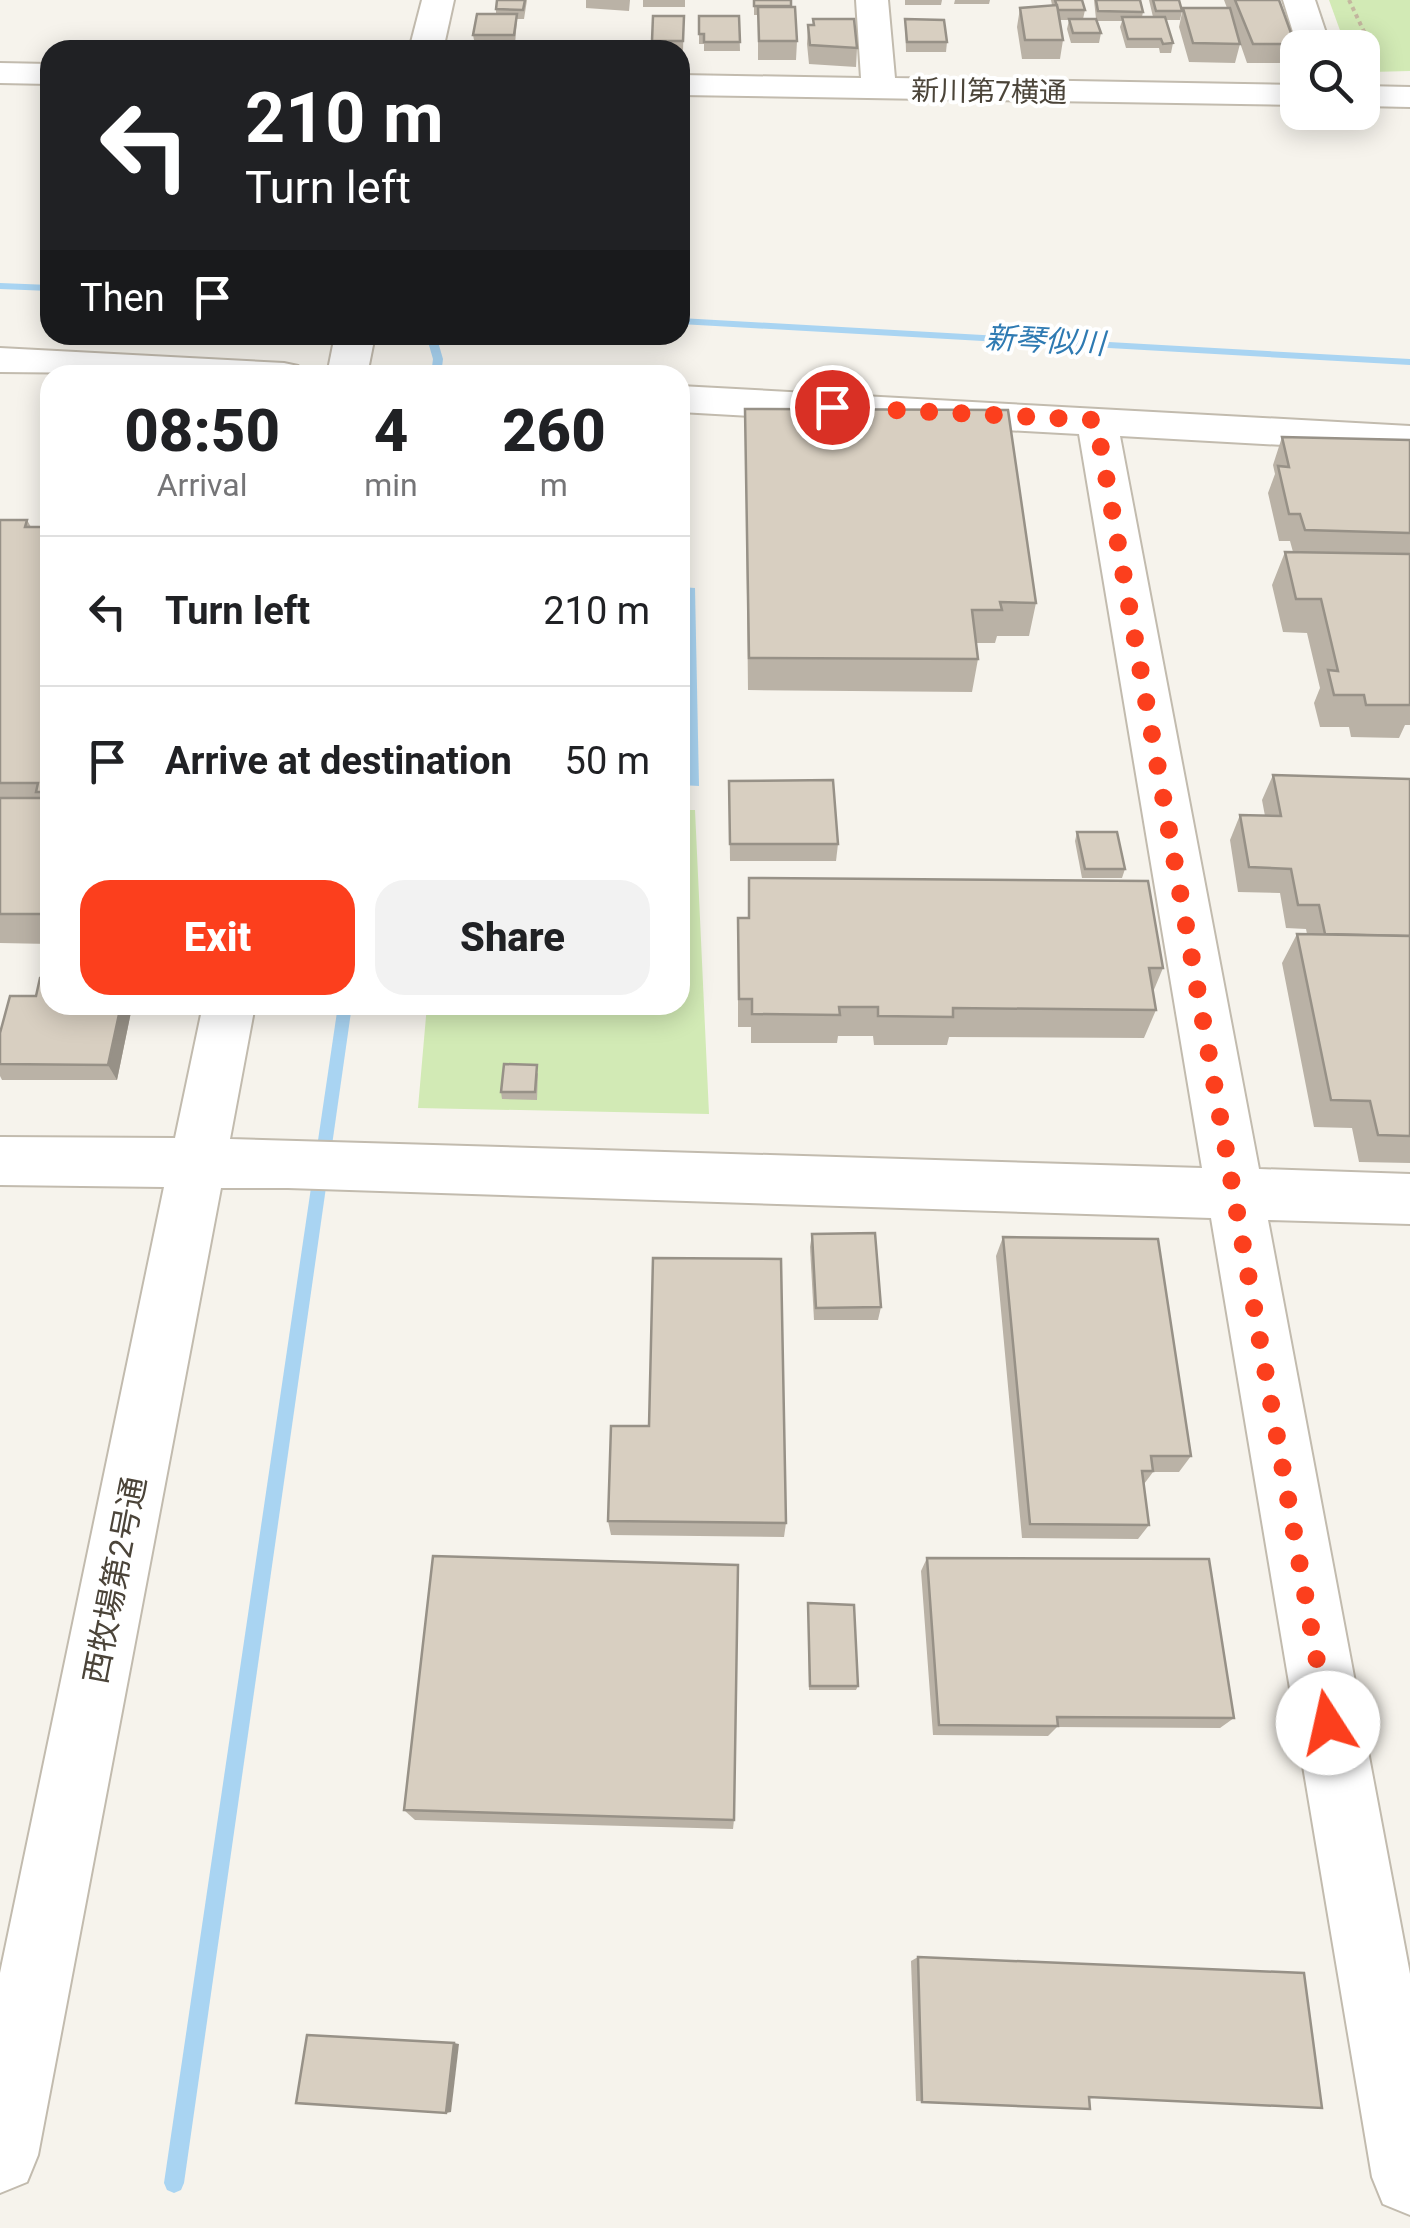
<!DOCTYPE html>
<html lang="en">
<head>
<meta charset="utf-8">
<style>
  body { margin:0; font-family:Roboto,"Noto Sans JP",sans-serif; background:#f2f2f2; color:#202124; height:100vh; display:flex; flex-direction:column; font-size:38px; white-space:nowrap }
  * { box-sizing:border-box; margin:0 }
  p { font-size:32px; color:#757577 }
  .icon { flex:none; width:55px; height:55px; fill:none; stroke:currentColor; stroke-width:2; stroke-linecap:round; stroke-linejoin:round }
  .map { position:relative; flex:1; overflow:hidden }
  .details { position:absolute; left:40px; top:365px; width:650px; height:650px; display:flex; flex-direction:column; background:#fff; border-radius:30px; box-shadow:0 5px 25px #0003 }
  .details>* { flex:none }
  .banner { position:absolute; left:40px; top:40px; width:650px; height:305px; border-radius:30px; box-shadow:0 5px 25px #0003; background:#202124; color:#fff; overflow:hidden }
  .tools { position:absolute; left:1280px; top:30px; display:grid; gap:20px }
  .tools a { display:grid; place-items:center; width:100px; height:100px; border-radius:20px; background:#fff; box-shadow:0 5px 25px #0003; font-size:50px }
  .pin { position:absolute; display:grid; place-items:center; width:85px; height:85px; color:#fff; margin:-42px; border:5px solid #fff; border-radius:50%; box-shadow:0 2px 10px #0007 }
  .me { position:absolute; width:110px; margin:-55px; rotate:350deg; stroke-linejoin:round; filter:drop-shadow(0 0 8px #0008) }
  .turn { display:flex; align-items:center; gap:35px; height:210px; padding:0 40px; font-size:45px }
  .turn .icon { width:130px; height:130px; stroke-width:2.5 }
  .turn b { display:block; font-size:70px; line-height:85px }
  .then { display:flex; align-items:center; height:95px; padding:0 40px; background:#0003; gap:20px; font-size:38px }
  .eta { display:flex; justify-content:space-evenly; align-items:center; height:170px; text-align:center }
  .eta b { font-size:60px; font-weight:800; line-height:70px }
  .primary-button { display:flex; gap:20px; margin-top:auto; padding:20px 40px }
  .primary-button a { flex:1; height:115px; border-radius:30px; background:#fc3f1d; color:#fff; font-size:40px; font-weight:800; line-height:115px; text-align:center }
  .primary-button a+a { background:#f2f2f2; color:#202124 }
  ul { padding:0; list-style:none }
  li { display:flex; align-items:center; gap:30px; height:150px; padding:0 40px; border-top:2px solid #e0e0e0 }
  li div { flex:1 }
  li b { display:block; font-size:38px }
  li em { font-style:normal }
  .map>svg:first-child { display:block }
  .green { fill:#d2eab5 }
  .water { fill:#a9d4f2 }
  .lines { fill:none; stroke-linecap:round; stroke-linejoin:round }
  .stream { fill:#a9d4f2; fill-rule:evenodd }
  .minor-casing { stroke:#c2bbae; stroke-width:4 }
  .path { stroke:#c4b79f; stroke-width:4; stroke-dasharray:4 4; stroke-linecap:butt }
  .minor { fill:#fff; fill-rule:evenodd }
  .wall { fill:#bab2a6 }
  .shaded-wall { fill:#979187 }
  .building { fill:#d8cfc1; stroke:#979187; stroke-width:2.5 }
  .route { stroke:#fc3f1d; stroke-width:18; stroke-dasharray:0 32.4 }
  .labels { text-anchor:middle; stroke-width:8; stroke-linejoin:round; paint-order:stroke }
  .far-street-label { font-size:28px; fill:#4b4439; stroke:#fff }
  .far-water-label { font-size:30px; font-style:italic; fill:#2e7ab2; stroke:#fff }
  .street-label { font-size:32px; fill:#4b4439; stroke:#fff }
</style>
</head>
<body>
<div class="map">
<svg width="1410" height="2228" viewBox="0 0 1410 2228">
  <rect width="100%" height="100%" fill="#f6f3ec"/>
  <!-- green -->
  <g class="green">
    <polygon points="1329,0 1410,0 1410,71 1371,72 1363,68 1362,48 1346,47"/>
    <polygon points="680,810 695,810 709,1114 418,1108 427,1005 680,1005"/>
  </g>
  <!-- water -->
  <polygon class="water" points="680,587 695,588 699,786 680,785"/>
  <g class="lines">
    <!-- stream -->
    <g class="stream">
      <polygon points="0,283 50,285 50,291 0,289"/>
      <polygon points="680,318 1410,359 1410,365 680,324"/>
      <polygon points="426,335 436,335 443,359 441,375 431,375 433,359"/>
      <polygon points="338,1005 352,1005 184,2183 181,2190 174,2193 167,2190 164,2183"/>
    </g>
    <defs>
      <g id="minor">
        <polygon points="422,0 454,0 443,50 409,50"/>
        <polygon points="856,0 888,0 895,78 1298,85 1298,105 680,95 680,75 861,78"/>
        <polygon points="1283,0 1315,0 1331,48 1298,48"/>
        <polygon points="0,63 50,64 50,84 0,83"/>
        <polygon points="1362,86 1410,87 1410,107 1362,106"/>
        <polygon points="335,335 375,335 367,375 327,375"/>
        <polygon points="0,348 284,363 298,366 304,375 0,372"/>
        <polygon points="680,386 1410,426 1410,452 1120,436 1259,1169 1410,1174 1410,1224 1268,1220 1410,1974 1410,2215 1383,2204 1372,2177 1211,1218 288,1188 221,1188 38,2155 27,2182 0,2193 0,1973 164,1187 0,1185 0,1137 175,1138 203,1005 255,1005 230,1139 1202,1168 1079,434 680,412"/>
      </g>
    </defs>
    <!-- minor casing -->
    <use href="#minor" class="minor-casing"/>
    <!-- path -->
    <polyline class="path" points="1349,0 1377,59"/>
    <!-- minor -->
    <use href="#minor" class="minor"/>
  </g>
  <!-- wall -->
  <g class="wall">
    <polygon points="527,0 524,19 517,19 515,45 475,45 473,35 496,14 496,9"/>
    <polygon points="586,0 630,0 629,11 586,8"/>
    <rect x="643" y="0" width="42" height="7"/>
    <polygon points="754,0 791,7 797,41 796,60 758,60 758,15 754,15"/>
    <polygon points="905,0 942,0 941,5 905,5"/>
    <polygon points="955,0 990,0 989,4 954,4"/>
    <polygon points="1051,0 1082,0 1085,10 1083,19 1096,19 1094,0 1140,0 1143,12 1142,17 1153,17 1149,0 1179,0 1182,11 1180,20 1166,20 1173,43 1171,53 1160,53 1159,48 1126,48 1120,27 1122,21 1097,21 1101,33 1099,43 1071,43 1067,29 1069,20 1059,20 1063,40 1060,59 1022,59 1017,27 1020,8 1052,5"/>
    <polygon points="1224,0 1279,0 1295,44 1290,63 1247,63 1239,40 1240,44 1235,63 1189,62 1179,27 1183,8 1227,8"/>
    <polygon points="653,16 684,16 683,51 652,50"/>
    <polygon points="699,16 739,16 740,51 704,51 704,44 699,44"/>
    <polygon points="813,19 857,48 856,67 809,64 807,44 808,25 813,25"/>
    <polygon points="905,19 947,42 946,52 906,52"/>
    <polygon points="745,409 1036,603 1029,636 997,636 995,643 976,643 978,659 972,692 748,690"/>
    <polygon points="1282,437 1410,440 1410,725 1405,725 1399,738 1351,737 1349,727 1320,727 1314,703 1320,688 1307,633 1283,632 1272,585 1285,552 1293,552 1290,541 1279,541 1268,493 1275,474 1273,465"/>
    <polygon points="0,520 27,520 31,527 50,527 50,944 0,943"/>
    <polygon points="1273,775 1410,779 1410,1163 1359,1162 1352,1128 1314,1127 1282,963 1297,934 1307,934 1306,929 1286,928 1280,893 1238,892 1230,840 1240,815 1265,816 1262,800"/>
    <polygon points="729,781 838,844 836,861 730,861"/>
    <polygon points="1077,832 1125,869 1122,878 1082,878 1075,841"/>
    <polygon points="749,878 1163,968 1153,992 1156,1010 1144,1038 949,1037 947,1045 874,1045 873,1036 838,1036 837,1043 751,1043 751,1027 738,1027 738,918 748,918"/>
    <polygon points="36,996 50,1005 131,1012 117,1080 2,1080 0,1076 0,1033"/>
    <polygon points="538,1073 537,1100 502,1099 501,1092"/>
    <polygon points="812,1234 881,1307 878,1320 814,1320 810,1247"/>
    <polygon points="1003,1237 1191,1456 1179,1472 1153,1472 1144,1484 1149,1525 1138,1539 1022,1538 996,1256"/>
    <polygon points="608,1521 786,1523 784,1537 611,1535"/>
    <polygon points="927,1558 1234,1718 1220,1728 1057,1727 1048,1736 933,1735 921,1571"/>
    <polygon points="808,1603 858,1686 856,1690 809,1690"/>
    <polygon points="404,1810 734,1820 733,1829 415,1820"/>
    <polygon points="918,1957 1089,2098 1090,2109 916,2101 911,1961"/>
  </g>
  <!-- shaded-wall -->
  <g class="shaded-wall">
    <polygon points="121,1005 127,1005 131,1012 117,1080 108,1065"/>
    <polygon points="454,2043 459,2044 451,2112 446,2113"/>
  </g>
  <!-- building -->
  <g class="building">
    <polygon points="497,0 525,0 523,10 496,9"/>
    <rect x="754" y="0" width="37" height="6"/>
    <polygon points="1055,0 1082,0 1085,10 1058,10"/>
    <polygon points="1096,0 1140,0 1143,12 1098,11"/>
    <polygon points="1153,0 1179,0 1182,11 1156,11"/>
    <polygon points="1235,0 1279,0 1295,44 1253,44"/>
    <polygon points="1057,5 1063,40 1025,40 1020,8"/>
    <polygon points="758,7 795,7 797,41 759,41"/>
    <polygon points="1183,8 1230,8 1240,44 1193,43"/>
    <polygon points="477,14 517,14 514,35 473,35"/>
    <polygon points="653,16 684,16 683,41 652,41"/>
    <polygon points="699,16 739,16 740,42 704,42 704,34 699,34"/>
    <polygon points="1122,17 1165,17 1173,43 1163,44 1161,39 1128,39"/>
    <polygon points="813,19 854,19 857,48 810,45 808,25 814,25"/>
    <polygon points="905,19 944,20 947,42 907,42"/>
    <polygon points="1069,19 1096,19 1101,33 1073,33"/>
    <polygon points="745,409 1008,410 1036,603 1000,602 1002,610 972,610 978,659 749,658"/>
    <polygon points="1282,437 1410,440 1410,533 1305,530 1300,514 1289,514 1278,466 1289,467"/>
    <polygon points="0,520 27,520 25,527 50,527 50,792 36,792 38,783 0,783"/>
    <polygon points="1285,552 1410,554 1410,705 1366,705 1364,695 1334,695 1328,670 1338,671 1321,599 1296,599"/>
    <polygon points="1273,775 1410,779 1410,936 1325,934 1319,905 1298,905 1291,869 1249,867 1240,815 1281,816"/>
    <polygon points="833,780 838,844 730,844 729,781"/>
    <rect x="0" y="798" width="50" height="116"/>
    <polygon points="1077,832 1117,832 1125,869 1085,869"/>
    <polygon points="749,878 1148,881 1163,968 1149,968 1156,1010 953,1008 953,1017 878,1016 878,1007 839,1007 840,1015 752,1014 752,999 739,999 738,918 749,918"/>
    <polygon points="1297,934 1410,936 1410,1136 1378,1135 1370,1101 1331,1100"/>
    <polygon points="40,978 50,978 50,1005 121,1005 108,1065 0,1064 0,1033 10,996 36,996"/>
    <polygon points="504,1064 537,1065 535,1092 501,1092"/>
    <polygon points="875,1233 881,1307 816,1308 812,1234"/>
    <polygon points="1003,1237 1158,1239 1191,1456 1151,1456 1153,1471 1142,1471 1149,1525 1030,1524"/>
    <polygon points="653,1258 781,1259 786,1523 608,1521 611,1426 649,1426"/>
    <polygon points="433,1556 738,1565 734,1820 404,1810"/>
    <polygon points="927,1558 1209,1559 1234,1718 1057,1717 1058,1726 939,1725"/>
    <polygon points="808,1603 854,1605 858,1686 810,1686"/>
    <polygon points="918,1957 1304,1973 1322,2108 1089,2097 1090,2109 922,2102"/>
    <polygon points="307,2035 454,2043 446,2113 296,2103"/>
  </g>
  <g class="lines">
    <!-- route -->
    <polyline class="route" points="832,407 1096,420 1328,1723"/>
  </g>
  <g class="labels">
    <!-- far-street labels -->
    <g class="far-street-label">
      <text transform="translate(989 91) rotate(1)" y="10">新川第7横通</text>
    </g>
    <!-- far-water labels -->
    <g class="far-water-label">
      <text transform="translate(1045 341) rotate(3)" y="10">新琴似川</text>
    </g>
    <!-- street labels -->
    <g class="street-label">
      <text transform="translate(115 1580) rotate(-79)" y="11">西牧場第2号通</text>
    </g>
  </g>
</svg>
<div class="tools">
<a><svg class="icon" aria-label="search" viewBox="0 0 24 24"><circle cx="10" cy="10" r="6"/><path d="M15 15l6 6"/></svg></a>
</div>
<div class="pin" style="left:832px;top:407px;background:#d93025"><svg class="icon" aria-label="arrive" viewBox="0 0 24 24"><path d="M6 21V4h12l-3 4 3 4H6"/></svg></div>
<svg class="me" style="left:1328px;top:1723px" viewBox="-20 -20 40 40"><circle r="19" fill="#fff"/><path d="M0-13L10 11 0 6-10 11z" fill="#fc3f1d"/></svg>
<div class="banner">
<div class="turn"><svg class="icon" aria-label="left" viewBox="0 0 24 24"><path d="M17 20v-9H6M10 6l-5 5 5 5"/></svg><div><b>210 m</b>Turn left</div></div>
<div class="then">Then<svg class="icon" aria-label="arrive" viewBox="0 0 24 24"><path d="M6 21V4h12l-3 4 3 4H6"/></svg></div>
</div>
<section class="details">
<div class="eta">
<div><b>08:50</b><p>Arrival</p></div>
<div><b>4</b><p>min</p></div>
<div><b>260</b><p>m</p></div>
</div>
<ul>
<li><svg class="icon" aria-label="left" viewBox="0 0 24 24"><path d="M17 20v-9H6M10 6l-5 5 5 5"/></svg><div><b>Turn left</b></div><em>210 m</em></li>
<li><svg class="icon" aria-label="arrive" viewBox="0 0 24 24"><path d="M6 21V4h12l-3 4 3 4H6"/></svg><div><b>Arrive at destination</b></div><em>50 m</em></li>
</ul>
<div class="primary-button"><a>Exit</a><a>Share</a></div>
</section>
</div>
</body>
</html>
